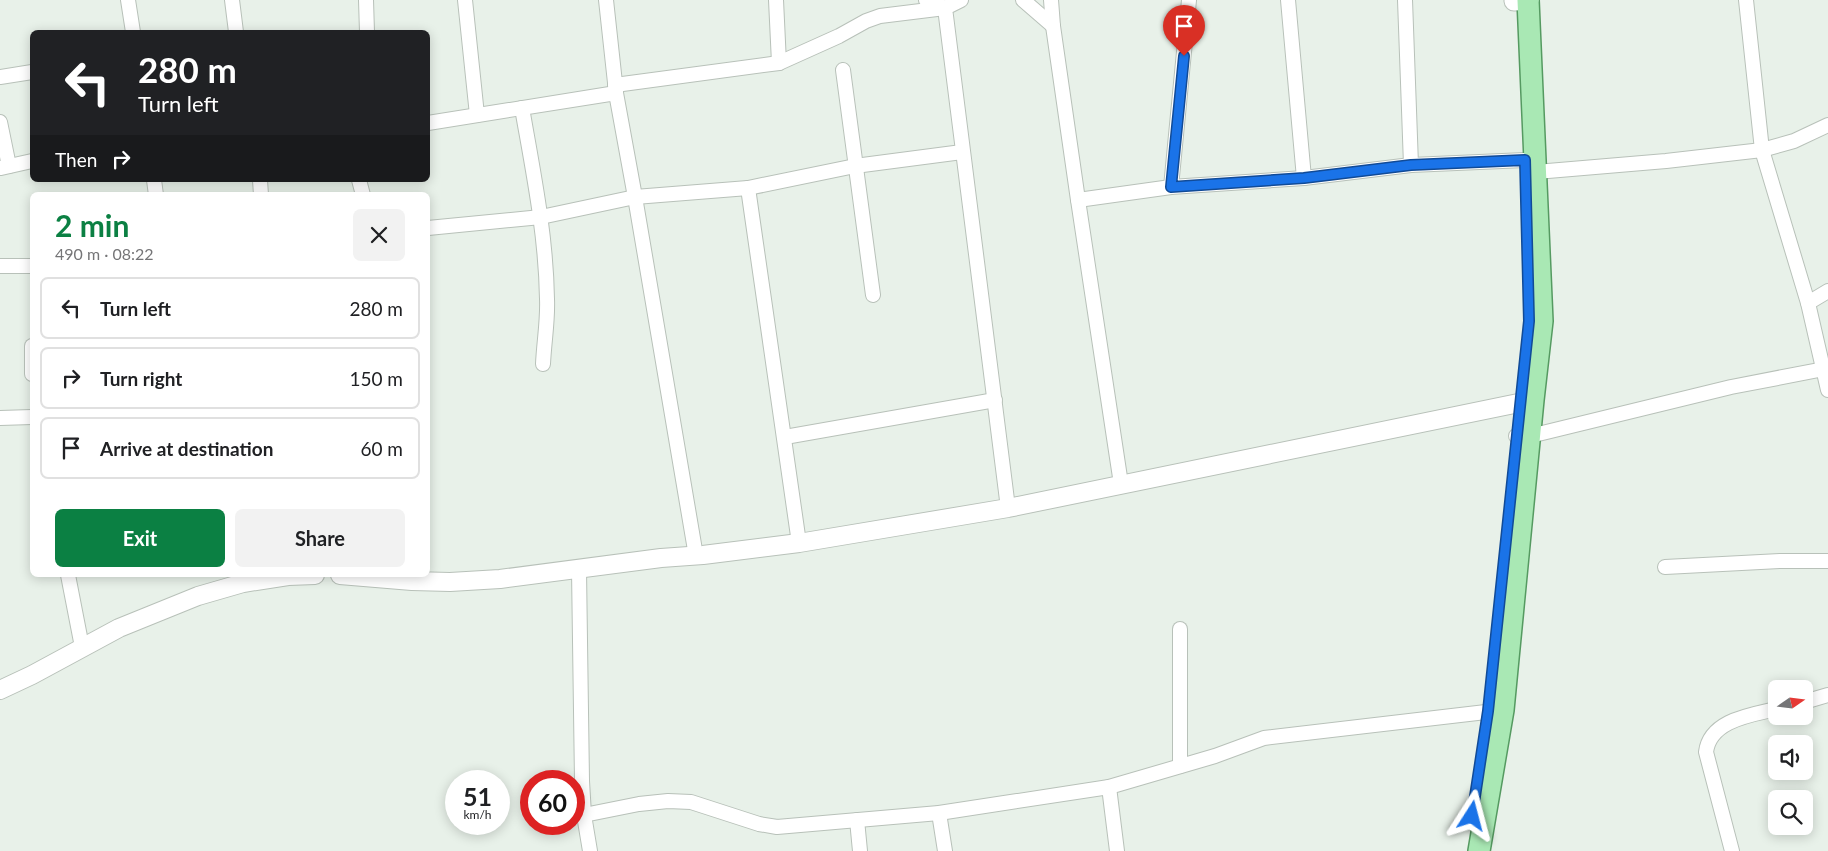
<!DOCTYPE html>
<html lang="en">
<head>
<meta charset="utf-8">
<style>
  body { margin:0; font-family:Lato,sans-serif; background:#f2f2f2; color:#202124; height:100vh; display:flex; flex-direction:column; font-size:19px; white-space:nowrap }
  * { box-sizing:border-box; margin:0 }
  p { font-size:16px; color:#757577 }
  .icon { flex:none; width:28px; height:28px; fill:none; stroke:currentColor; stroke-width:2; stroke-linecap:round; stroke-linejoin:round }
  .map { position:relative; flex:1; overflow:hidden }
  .sheet { position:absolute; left:30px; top:192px; width:400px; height:385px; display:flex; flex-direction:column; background:#fff; border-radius:8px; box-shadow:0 2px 12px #0003 }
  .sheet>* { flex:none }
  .hud { position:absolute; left:30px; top:30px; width:400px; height:152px; border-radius:8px; box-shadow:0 2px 12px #0003; background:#202124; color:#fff; overflow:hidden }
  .needle { width:32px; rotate:76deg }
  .buttons { position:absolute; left:1768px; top:680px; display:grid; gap:10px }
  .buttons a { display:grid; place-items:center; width:45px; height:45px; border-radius:8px; background:#fff; box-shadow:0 2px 12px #0003; font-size:25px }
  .speed { position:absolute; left:445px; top:770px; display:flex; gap:10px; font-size:25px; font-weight:700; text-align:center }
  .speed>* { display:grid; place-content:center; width:65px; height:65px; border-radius:50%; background:#fff; box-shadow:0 2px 12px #0003; line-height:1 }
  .speed small { font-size:12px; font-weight:400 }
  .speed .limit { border:8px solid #d22; background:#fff; color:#111 }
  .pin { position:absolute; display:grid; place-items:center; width:42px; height:42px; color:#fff; margin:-51px -21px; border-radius:50% 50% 50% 0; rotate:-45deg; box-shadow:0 0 5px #0007 }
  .pin .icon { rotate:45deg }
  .me { position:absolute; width:55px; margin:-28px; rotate:9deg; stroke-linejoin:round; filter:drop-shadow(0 0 4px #0008) }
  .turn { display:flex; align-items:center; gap:18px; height:105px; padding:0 25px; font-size:22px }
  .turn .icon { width:65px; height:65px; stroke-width:2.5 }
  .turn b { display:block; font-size:35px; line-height:42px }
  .then { display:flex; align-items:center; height:48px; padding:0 25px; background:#0003; gap:10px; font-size:19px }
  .round { display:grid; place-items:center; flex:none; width:52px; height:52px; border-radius:8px; background:#f2f2f2 }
  .summary { display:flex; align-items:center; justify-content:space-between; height:85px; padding:0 25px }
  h1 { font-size:30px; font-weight:700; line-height:38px; color:#0b8043 }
  .action { display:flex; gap:10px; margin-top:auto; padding:10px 25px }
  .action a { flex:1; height:58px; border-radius:8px; background:#0b8043; color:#fff; font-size:20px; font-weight:700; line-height:58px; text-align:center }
  .action a+a { background:#f2f2f2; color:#202124 }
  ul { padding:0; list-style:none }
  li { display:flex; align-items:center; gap:15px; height:62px; margin:0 10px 8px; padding:0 15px; border:2px solid #e0e0e0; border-radius:8px }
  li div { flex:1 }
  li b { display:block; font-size:19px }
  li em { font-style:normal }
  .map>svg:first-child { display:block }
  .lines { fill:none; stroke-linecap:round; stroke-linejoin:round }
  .minor-casing { stroke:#b8c1b9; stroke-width:16 }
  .tertiary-casing { stroke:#b8c1b9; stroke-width:20 }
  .secondary-casing { stroke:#b8c1b9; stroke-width:21 }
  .primary-casing { stroke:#559a61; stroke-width:24 }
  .minor { stroke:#fff; stroke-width:14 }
  .tertiary { stroke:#fff; stroke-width:18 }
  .secondary { stroke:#fff; stroke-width:19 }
  .primary { stroke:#a9e8b4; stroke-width:21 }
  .route-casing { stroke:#114b97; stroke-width:12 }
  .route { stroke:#1a73e8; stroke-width:9 }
</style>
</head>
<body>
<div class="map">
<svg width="1828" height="851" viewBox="0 0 1828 851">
  <rect width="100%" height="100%" fill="#e8f1e9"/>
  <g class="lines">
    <defs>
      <g id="minor">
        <polyline points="128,0 133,32"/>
        <polyline points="232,0 236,32"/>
        <polyline points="366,0 367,32"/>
        <polyline points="465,0 477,115"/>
        <polyline points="606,0 616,92"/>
        <polyline points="776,0 779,63"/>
        <polyline points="961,0 945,8 1008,508"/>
        <polyline points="1023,0 1053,26"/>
        <polyline points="1051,0 1053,26 1078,200 1171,187 1304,178 1411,165 1525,160"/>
        <polyline points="1288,0 1304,178"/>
        <polyline points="1405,0 1411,165"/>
        <polyline points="1746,0 1762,150 1808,303 1828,390"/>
        <polyline points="843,70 873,295"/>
        <polyline points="0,77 32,72"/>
        <polyline points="615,85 779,63 839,36 866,21 880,16 945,8 926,0"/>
        <path d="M522 108C533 171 546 234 547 299 548 320 544 342 543 364"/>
        <polyline points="0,122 9,166"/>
        <polyline points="428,123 616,93 635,197 696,556"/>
        <polyline points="1,168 32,161"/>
        <polyline points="1536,172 1666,161 1762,150 1794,141 1828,125"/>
        <polyline points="154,180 156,195"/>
        <polyline points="260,180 261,195"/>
        <polyline points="359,180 363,195"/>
        <polyline points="1171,187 1189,0"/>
        <polyline points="748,188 799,543"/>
        <polyline points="1078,200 1121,484"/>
        <polyline points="428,228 541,217 635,197 748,188 855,166 962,152"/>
        <polyline points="0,266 32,266"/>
        <polyline points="1808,303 1828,291"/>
        <polyline points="32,346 32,374"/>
        <polyline points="0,418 32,417"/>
        <polyline points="1516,436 1530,436 1731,387 1824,369"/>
        <polyline points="785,437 995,400"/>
        <polyline points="1665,567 1780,561 1828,561"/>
        <polyline points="579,570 582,781 584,815 590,851"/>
        <polyline points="68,575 82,647"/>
        <polyline points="1180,629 1180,766"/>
        <polyline points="1804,702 1828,695"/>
        <polyline points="1109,787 1117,851"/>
        <polyline points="939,813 945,851"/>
        <polyline points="584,815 639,804 668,801 691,802 759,824 777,827 939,813 1109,787 1215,756 1264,738 1503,710"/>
        <polyline points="857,820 860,851"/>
        <path d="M1732 851 1706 752C1710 720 1751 715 1776 709"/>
      </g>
      <g id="tertiary">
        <polyline points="340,575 412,581 450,582 500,579 661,558 703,555 799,543 1008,508 1533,400"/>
        <polyline points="0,690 32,675 119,628 198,596 243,583 288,576 315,575"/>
      </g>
      <polyline id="secondary" points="1514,1 1529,0"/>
      <polyline id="primary" points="1479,851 1503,710 1533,400 1542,321 1528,0"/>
    </defs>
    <!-- minor casing -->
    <use href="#minor" class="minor-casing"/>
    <!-- tertiary casing -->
    <use href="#tertiary" class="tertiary-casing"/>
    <!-- secondary casing -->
    <use href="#secondary" class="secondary-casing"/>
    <!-- primary casing -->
    <use href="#primary" class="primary-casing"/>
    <!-- minor -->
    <use href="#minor" class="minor"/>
    <!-- tertiary -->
    <use href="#tertiary" class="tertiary"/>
    <!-- secondary -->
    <use href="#secondary" class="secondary"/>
    <!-- primary -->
    <use href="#primary" class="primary"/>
  </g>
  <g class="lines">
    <defs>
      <polyline id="route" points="1184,56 1171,187 1304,178 1411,165 1525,160 1529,321 1488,711 1472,816"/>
    </defs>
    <!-- route casing -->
    <use href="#route" class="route-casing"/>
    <!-- route -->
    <use href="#route" class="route"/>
  </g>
</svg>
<div class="buttons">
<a><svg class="needle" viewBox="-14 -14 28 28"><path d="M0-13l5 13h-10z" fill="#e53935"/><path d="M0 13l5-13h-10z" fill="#757577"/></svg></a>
<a><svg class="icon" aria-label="sound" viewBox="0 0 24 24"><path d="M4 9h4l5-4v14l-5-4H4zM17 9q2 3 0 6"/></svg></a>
<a><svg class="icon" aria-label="search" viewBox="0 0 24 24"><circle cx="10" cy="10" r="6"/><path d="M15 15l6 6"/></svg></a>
</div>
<div class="speed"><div>51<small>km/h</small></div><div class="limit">60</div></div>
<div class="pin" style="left:1184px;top:56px;background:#d93025"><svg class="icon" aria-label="arrive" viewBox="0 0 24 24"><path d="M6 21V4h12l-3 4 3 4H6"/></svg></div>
<svg class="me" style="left:1472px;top:816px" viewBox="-20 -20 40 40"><path d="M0-17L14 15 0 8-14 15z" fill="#1a73e8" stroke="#fff" stroke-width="4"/></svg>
<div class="hud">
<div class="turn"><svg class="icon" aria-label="left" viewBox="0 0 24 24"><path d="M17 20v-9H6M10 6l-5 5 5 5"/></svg><div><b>280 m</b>Turn left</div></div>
<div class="then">Then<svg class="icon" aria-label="right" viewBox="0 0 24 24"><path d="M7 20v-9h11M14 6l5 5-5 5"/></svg></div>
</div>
<section class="sheet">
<div class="summary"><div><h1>2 min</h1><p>490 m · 08:22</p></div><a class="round"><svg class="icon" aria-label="close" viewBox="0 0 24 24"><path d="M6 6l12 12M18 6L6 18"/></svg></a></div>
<ul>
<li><svg class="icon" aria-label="left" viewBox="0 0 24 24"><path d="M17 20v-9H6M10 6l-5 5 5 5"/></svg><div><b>Turn left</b></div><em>280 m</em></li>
<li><svg class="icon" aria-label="right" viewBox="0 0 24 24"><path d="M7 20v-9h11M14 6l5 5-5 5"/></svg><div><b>Turn right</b></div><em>150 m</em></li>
<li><svg class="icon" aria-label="arrive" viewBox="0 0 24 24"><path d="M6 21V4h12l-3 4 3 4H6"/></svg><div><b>Arrive at destination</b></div><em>60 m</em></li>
</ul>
<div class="action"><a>Exit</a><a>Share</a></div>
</section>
</div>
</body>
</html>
